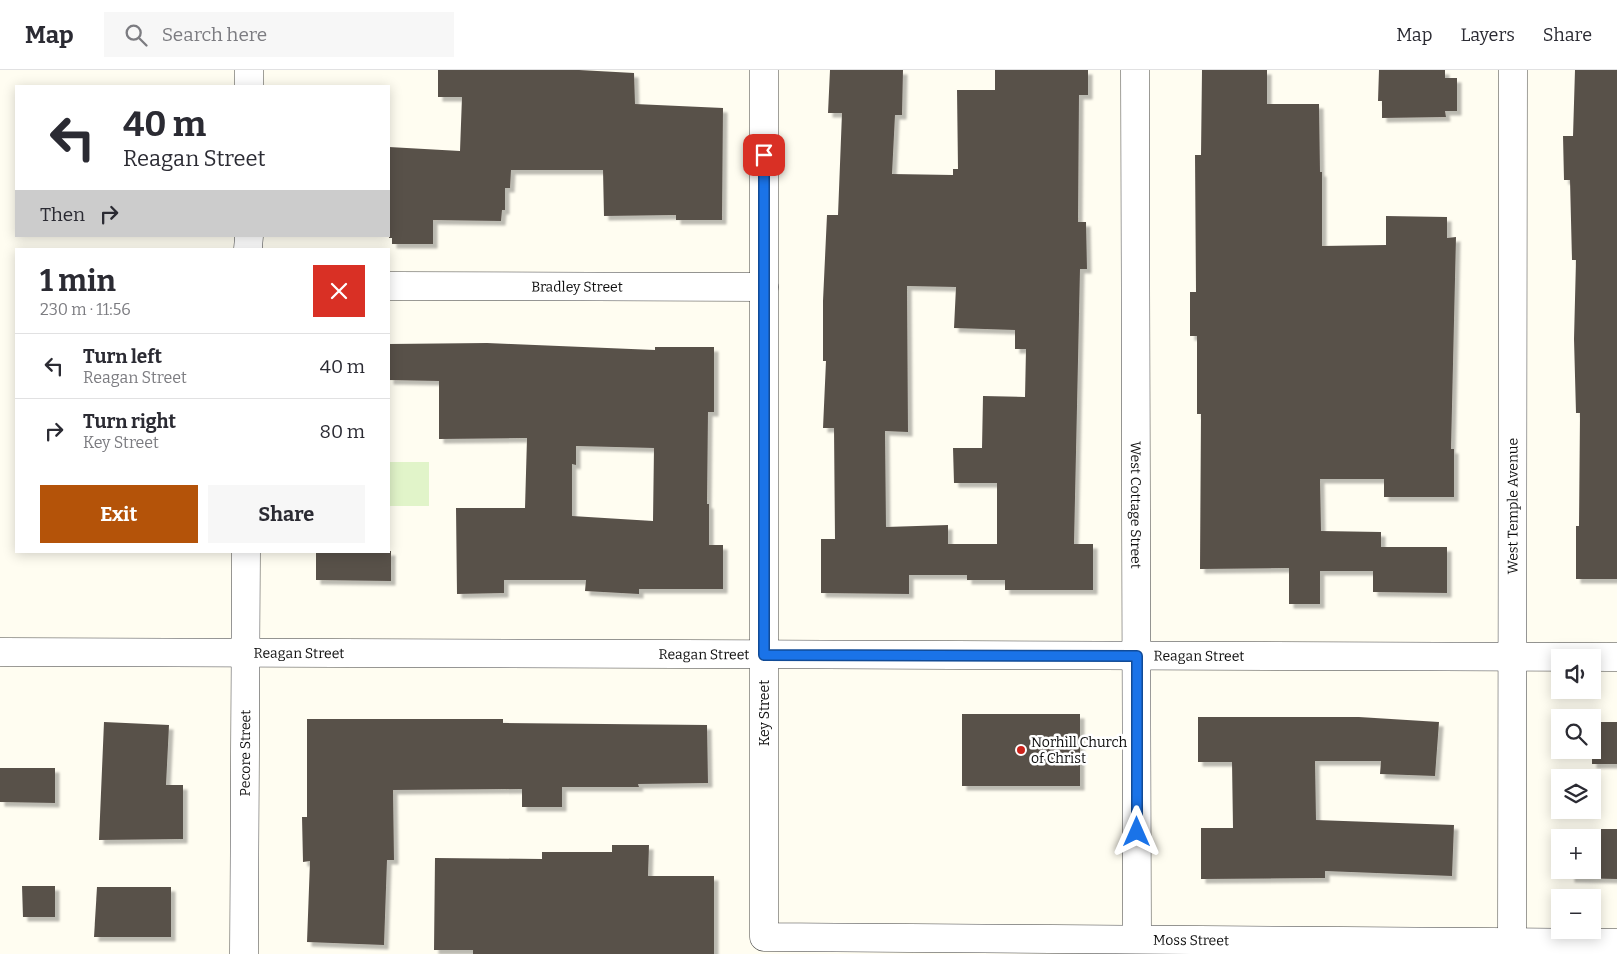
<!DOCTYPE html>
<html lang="en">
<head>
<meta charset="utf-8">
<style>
  body { margin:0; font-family:Bitter,serif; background:#f7f7f7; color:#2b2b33; height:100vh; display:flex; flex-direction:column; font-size:19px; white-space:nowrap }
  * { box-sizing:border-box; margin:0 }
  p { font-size:16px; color:#7c7c81 }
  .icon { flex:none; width:28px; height:28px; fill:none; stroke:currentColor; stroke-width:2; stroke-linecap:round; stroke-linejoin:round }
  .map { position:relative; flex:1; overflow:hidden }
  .drawer { position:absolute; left:15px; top:178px; width:375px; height:305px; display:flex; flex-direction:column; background:#fff; border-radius:0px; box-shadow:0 2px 12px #0003 }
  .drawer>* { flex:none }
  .top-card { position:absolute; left:15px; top:15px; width:375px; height:152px; border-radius:0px; box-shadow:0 2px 12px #0003; background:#fff; color:#2b2b33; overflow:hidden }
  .tools { position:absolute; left:1551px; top:579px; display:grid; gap:10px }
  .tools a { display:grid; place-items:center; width:50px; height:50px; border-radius:0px; background:#fff; box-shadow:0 2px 12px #0003; font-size:25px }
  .pin { position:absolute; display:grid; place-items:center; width:42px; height:42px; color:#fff; margin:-21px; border-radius:10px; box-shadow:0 2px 8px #0006 }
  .me { position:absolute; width:55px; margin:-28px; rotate:0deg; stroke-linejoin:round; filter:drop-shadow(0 0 4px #0008) }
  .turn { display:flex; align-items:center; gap:18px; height:105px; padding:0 25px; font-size:22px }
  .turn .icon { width:65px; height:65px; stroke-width:2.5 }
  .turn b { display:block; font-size:35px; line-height:42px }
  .then { display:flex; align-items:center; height:48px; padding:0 25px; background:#0003; gap:10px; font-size:19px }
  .round { display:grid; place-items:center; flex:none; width:52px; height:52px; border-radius:0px; background:#f7f7f7 }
  .summary { display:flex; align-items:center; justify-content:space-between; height:85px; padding:0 25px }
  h1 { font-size:30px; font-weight:700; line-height:38px }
  .button { display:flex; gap:10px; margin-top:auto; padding:10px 25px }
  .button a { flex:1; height:58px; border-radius:0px; background:#b45309; color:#fff; font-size:20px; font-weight:700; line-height:58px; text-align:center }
  .button a+a { background:#f7f7f7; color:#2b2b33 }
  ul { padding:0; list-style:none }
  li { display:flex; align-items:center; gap:15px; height:65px; padding:0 25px; border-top:1px solid #e1e1e2 }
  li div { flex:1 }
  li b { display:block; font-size:19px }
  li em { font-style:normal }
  header { display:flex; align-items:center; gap:30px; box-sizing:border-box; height:70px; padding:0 25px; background:#fff; border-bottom:1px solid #e1e1e2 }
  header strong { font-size:24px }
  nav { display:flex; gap:28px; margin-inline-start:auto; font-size:18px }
  .search { width:350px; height:45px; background:#f7f7f7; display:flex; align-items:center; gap:12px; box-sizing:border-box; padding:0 18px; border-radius:0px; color:#7c7c81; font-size:19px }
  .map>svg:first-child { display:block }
  .pitch { fill:#e1f4c9 }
  .building { fill:#59514a; fill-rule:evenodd; filter:url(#shadow) }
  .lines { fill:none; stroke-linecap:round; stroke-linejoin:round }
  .minor-casing { stroke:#424242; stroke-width:29 }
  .tertiary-casing { stroke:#424242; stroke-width:29 }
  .minor { stroke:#fff; stroke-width:28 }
  .tertiary { stroke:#fff; stroke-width:28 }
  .route-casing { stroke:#114b97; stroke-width:12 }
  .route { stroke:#1a73e8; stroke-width:9 }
  .poi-dot { fill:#cb231b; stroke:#fff; stroke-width:2 }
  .labels { text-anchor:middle; stroke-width:5; stroke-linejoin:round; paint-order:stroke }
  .street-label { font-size:14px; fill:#0f0f0f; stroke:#fff }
  .poi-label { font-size:14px; fill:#0f0f0f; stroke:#fff; text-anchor:start }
</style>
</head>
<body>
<header>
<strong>Map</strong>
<div class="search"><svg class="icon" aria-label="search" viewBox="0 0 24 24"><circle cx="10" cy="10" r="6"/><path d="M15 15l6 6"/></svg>Search here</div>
<nav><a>Map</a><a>Layers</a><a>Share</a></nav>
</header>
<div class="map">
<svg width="1617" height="884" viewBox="0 0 1617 884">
  <defs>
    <filter id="shadow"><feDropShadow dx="4.5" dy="4.5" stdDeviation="1" flood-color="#0004"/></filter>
  </defs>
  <rect width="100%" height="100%" fill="#fffdf1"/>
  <!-- pitch -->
  <rect class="pitch" x="389" y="392" width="40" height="44"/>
  <!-- building -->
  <g class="building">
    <polygon points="438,0 579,0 634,3 635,34 723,38 722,150 676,150 676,145 604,146 603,100 511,100 510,118 505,118 505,140 502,140 501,151 433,150 433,174 392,174 392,168 389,168 389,77 460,81 462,27 438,27"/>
    <path d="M830 0H903L902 45H895L892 104 953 105V99H958L957 20H995V0H1088V25H1079L1078 152H1086L1087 199H1080L1074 474H1093V520H1005V510H967V505H909V524L821 523V469H835L834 358H823L826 291H823V231L827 145H838L842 43H828ZM907 216 956 217 954 258 1015 260V279H1026L1025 327 983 326 982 378H953L954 413H997V474H948V455L886 457 885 361 908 362Z"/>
    <polygon points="1202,0 1267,0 1267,34 1319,34 1320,102 1322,102 1322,176 1386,175 1386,146 1447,147 1447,168 1456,167 1451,379 1454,379 1454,427 1384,427 1384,409 1320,409 1321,461 1381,462 1381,477 1447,477 1447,523 1373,522 1373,501 1320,501 1320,534 1289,534 1289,498 1200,499 1201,344 1197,344 1197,266 1190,266 1190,222 1196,222 1195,85 1201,85"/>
    <polygon points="1379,0 1445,0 1445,8 1457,8 1457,41 1445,41 1446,47 1382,48 1382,31 1378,31"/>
    <polygon points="1575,0 1617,0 1617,509 1576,509 1576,456 1579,456 1580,343 1576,343 1574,269 1576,190 1572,190 1570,110 1564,110 1563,66 1573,66"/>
    <path d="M487 273 655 280V277H714V342H708L707 434H709V475H723V519H639V524L585 521 586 510H504V523L457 524 456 438H525L527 368 439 369V311L389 310V274ZM576 376 654 378 653 451 572 446V394L576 395Z"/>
    <polygon points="316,481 391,481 391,511 316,510"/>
    <rect x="962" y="644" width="118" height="72"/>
    <polygon points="1198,647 1359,647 1439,652 1435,706 1380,704 1381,691 1315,691 1316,750 1454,755 1452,806 1325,801 1325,808 1201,809 1201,758 1233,758 1232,692 1198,692"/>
    <polygon points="307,649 503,649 503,653 707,655 708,713 638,714 639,717 562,717 562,737 522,737 522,719 393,720 394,790 387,790 384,875 307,872 310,791 303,792 302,747 307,747"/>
    <polygon points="104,652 169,655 166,715 183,715 183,769 99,770"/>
    <rect x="1592" y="652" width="25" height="42"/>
    <polygon points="0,698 55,698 55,733 0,732"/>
    <polygon points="1570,759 1617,759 1617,809 1570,808 1570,800 1592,800 1592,768 1570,768"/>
    <polygon points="612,775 649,775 648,806 714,806 714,884 473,884 473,880 434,880 435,788 542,789 542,782 612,782"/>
    <polygon points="22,816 55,816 55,847 23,847"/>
    <polygon points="97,817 171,817 171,867 94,867"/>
  </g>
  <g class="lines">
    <defs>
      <g id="minor">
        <path id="s1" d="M764 0V867L1617 873"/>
        <path id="s2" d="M1135 0 1137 869"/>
        <path id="s3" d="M389 216 764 217"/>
        <path id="s4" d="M0 582 1617 587"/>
        <path id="s5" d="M1512 872 1513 0"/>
      </g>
      <g id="tertiary">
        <polyline points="249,16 249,0"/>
        <polyline points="248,179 249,166"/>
        <path id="s6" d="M244 884 246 481"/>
      </g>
    </defs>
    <!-- minor casing -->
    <use href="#minor" class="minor-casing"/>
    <!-- tertiary casing -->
    <use href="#tertiary" class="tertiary-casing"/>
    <!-- minor -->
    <use href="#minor" class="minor"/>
    <!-- tertiary -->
    <use href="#tertiary" class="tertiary"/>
  </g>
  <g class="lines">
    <defs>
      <polyline id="route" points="764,85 764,585 1137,586 1137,762"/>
    </defs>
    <!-- route casing -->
    <use href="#route" class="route-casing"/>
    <!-- route -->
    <use href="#route" class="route"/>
  </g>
  <!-- markers -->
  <circle class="poi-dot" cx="1021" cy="680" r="5"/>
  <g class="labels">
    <!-- street labels -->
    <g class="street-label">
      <text dy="5" stroke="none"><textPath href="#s3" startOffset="188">Bradley Street</textPath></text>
      <text dy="5" stroke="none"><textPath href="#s2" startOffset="435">West Cottage Street</textPath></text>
      <text dy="5" stroke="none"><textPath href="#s5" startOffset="436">West Temple Avenue</textPath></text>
      <text dy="5" stroke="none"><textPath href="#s4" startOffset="299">Reagan Street</textPath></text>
      <text dy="5" stroke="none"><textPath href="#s4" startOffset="704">Reagan Street</textPath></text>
      <text dy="5" stroke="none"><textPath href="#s4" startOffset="1199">Reagan Street</textPath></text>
      <text transform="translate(764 643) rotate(-90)" y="5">Key Street</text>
      <text dy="5" stroke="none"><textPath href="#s6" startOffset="201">Pecore Street</textPath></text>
      <text dy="5" stroke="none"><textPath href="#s1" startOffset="1294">Moss Street</textPath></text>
    </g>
    <!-- poi labels -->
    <g class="poi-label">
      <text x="1031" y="677">Norhill Church<tspan x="1031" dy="16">of Christ</tspan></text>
    </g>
  </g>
</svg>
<div class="tools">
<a><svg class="icon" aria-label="sound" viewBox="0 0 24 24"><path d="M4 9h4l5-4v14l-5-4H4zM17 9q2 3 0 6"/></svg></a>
<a><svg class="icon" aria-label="search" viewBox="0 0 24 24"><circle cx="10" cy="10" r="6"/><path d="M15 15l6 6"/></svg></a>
<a><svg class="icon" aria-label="layers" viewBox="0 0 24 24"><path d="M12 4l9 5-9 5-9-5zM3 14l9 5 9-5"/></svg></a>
<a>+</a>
<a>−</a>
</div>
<div class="pin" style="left:764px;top:85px;background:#d93025"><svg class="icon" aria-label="arrive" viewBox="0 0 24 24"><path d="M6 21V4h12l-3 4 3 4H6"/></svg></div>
<svg class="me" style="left:1137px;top:762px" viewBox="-20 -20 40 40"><path d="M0-17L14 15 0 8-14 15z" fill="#1a73e8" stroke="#fff" stroke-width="4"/></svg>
<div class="top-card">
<div class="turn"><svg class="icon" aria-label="left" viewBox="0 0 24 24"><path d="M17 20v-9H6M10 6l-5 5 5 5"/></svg><div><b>40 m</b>Reagan Street</div></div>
<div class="then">Then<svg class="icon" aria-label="right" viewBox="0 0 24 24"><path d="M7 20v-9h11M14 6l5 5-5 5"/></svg></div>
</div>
<section class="drawer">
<div class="summary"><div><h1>1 min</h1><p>230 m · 11:56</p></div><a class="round" style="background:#d93025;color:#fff"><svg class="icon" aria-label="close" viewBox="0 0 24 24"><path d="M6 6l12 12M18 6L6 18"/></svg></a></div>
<ul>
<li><svg class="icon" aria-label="left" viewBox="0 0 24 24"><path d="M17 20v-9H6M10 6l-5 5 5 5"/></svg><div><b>Turn left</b><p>Reagan Street</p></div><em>40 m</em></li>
<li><svg class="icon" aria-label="right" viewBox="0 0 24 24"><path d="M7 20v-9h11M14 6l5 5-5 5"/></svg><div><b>Turn right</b><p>Key Street</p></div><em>80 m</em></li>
</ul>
<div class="button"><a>Exit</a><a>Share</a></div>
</section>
</div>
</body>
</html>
